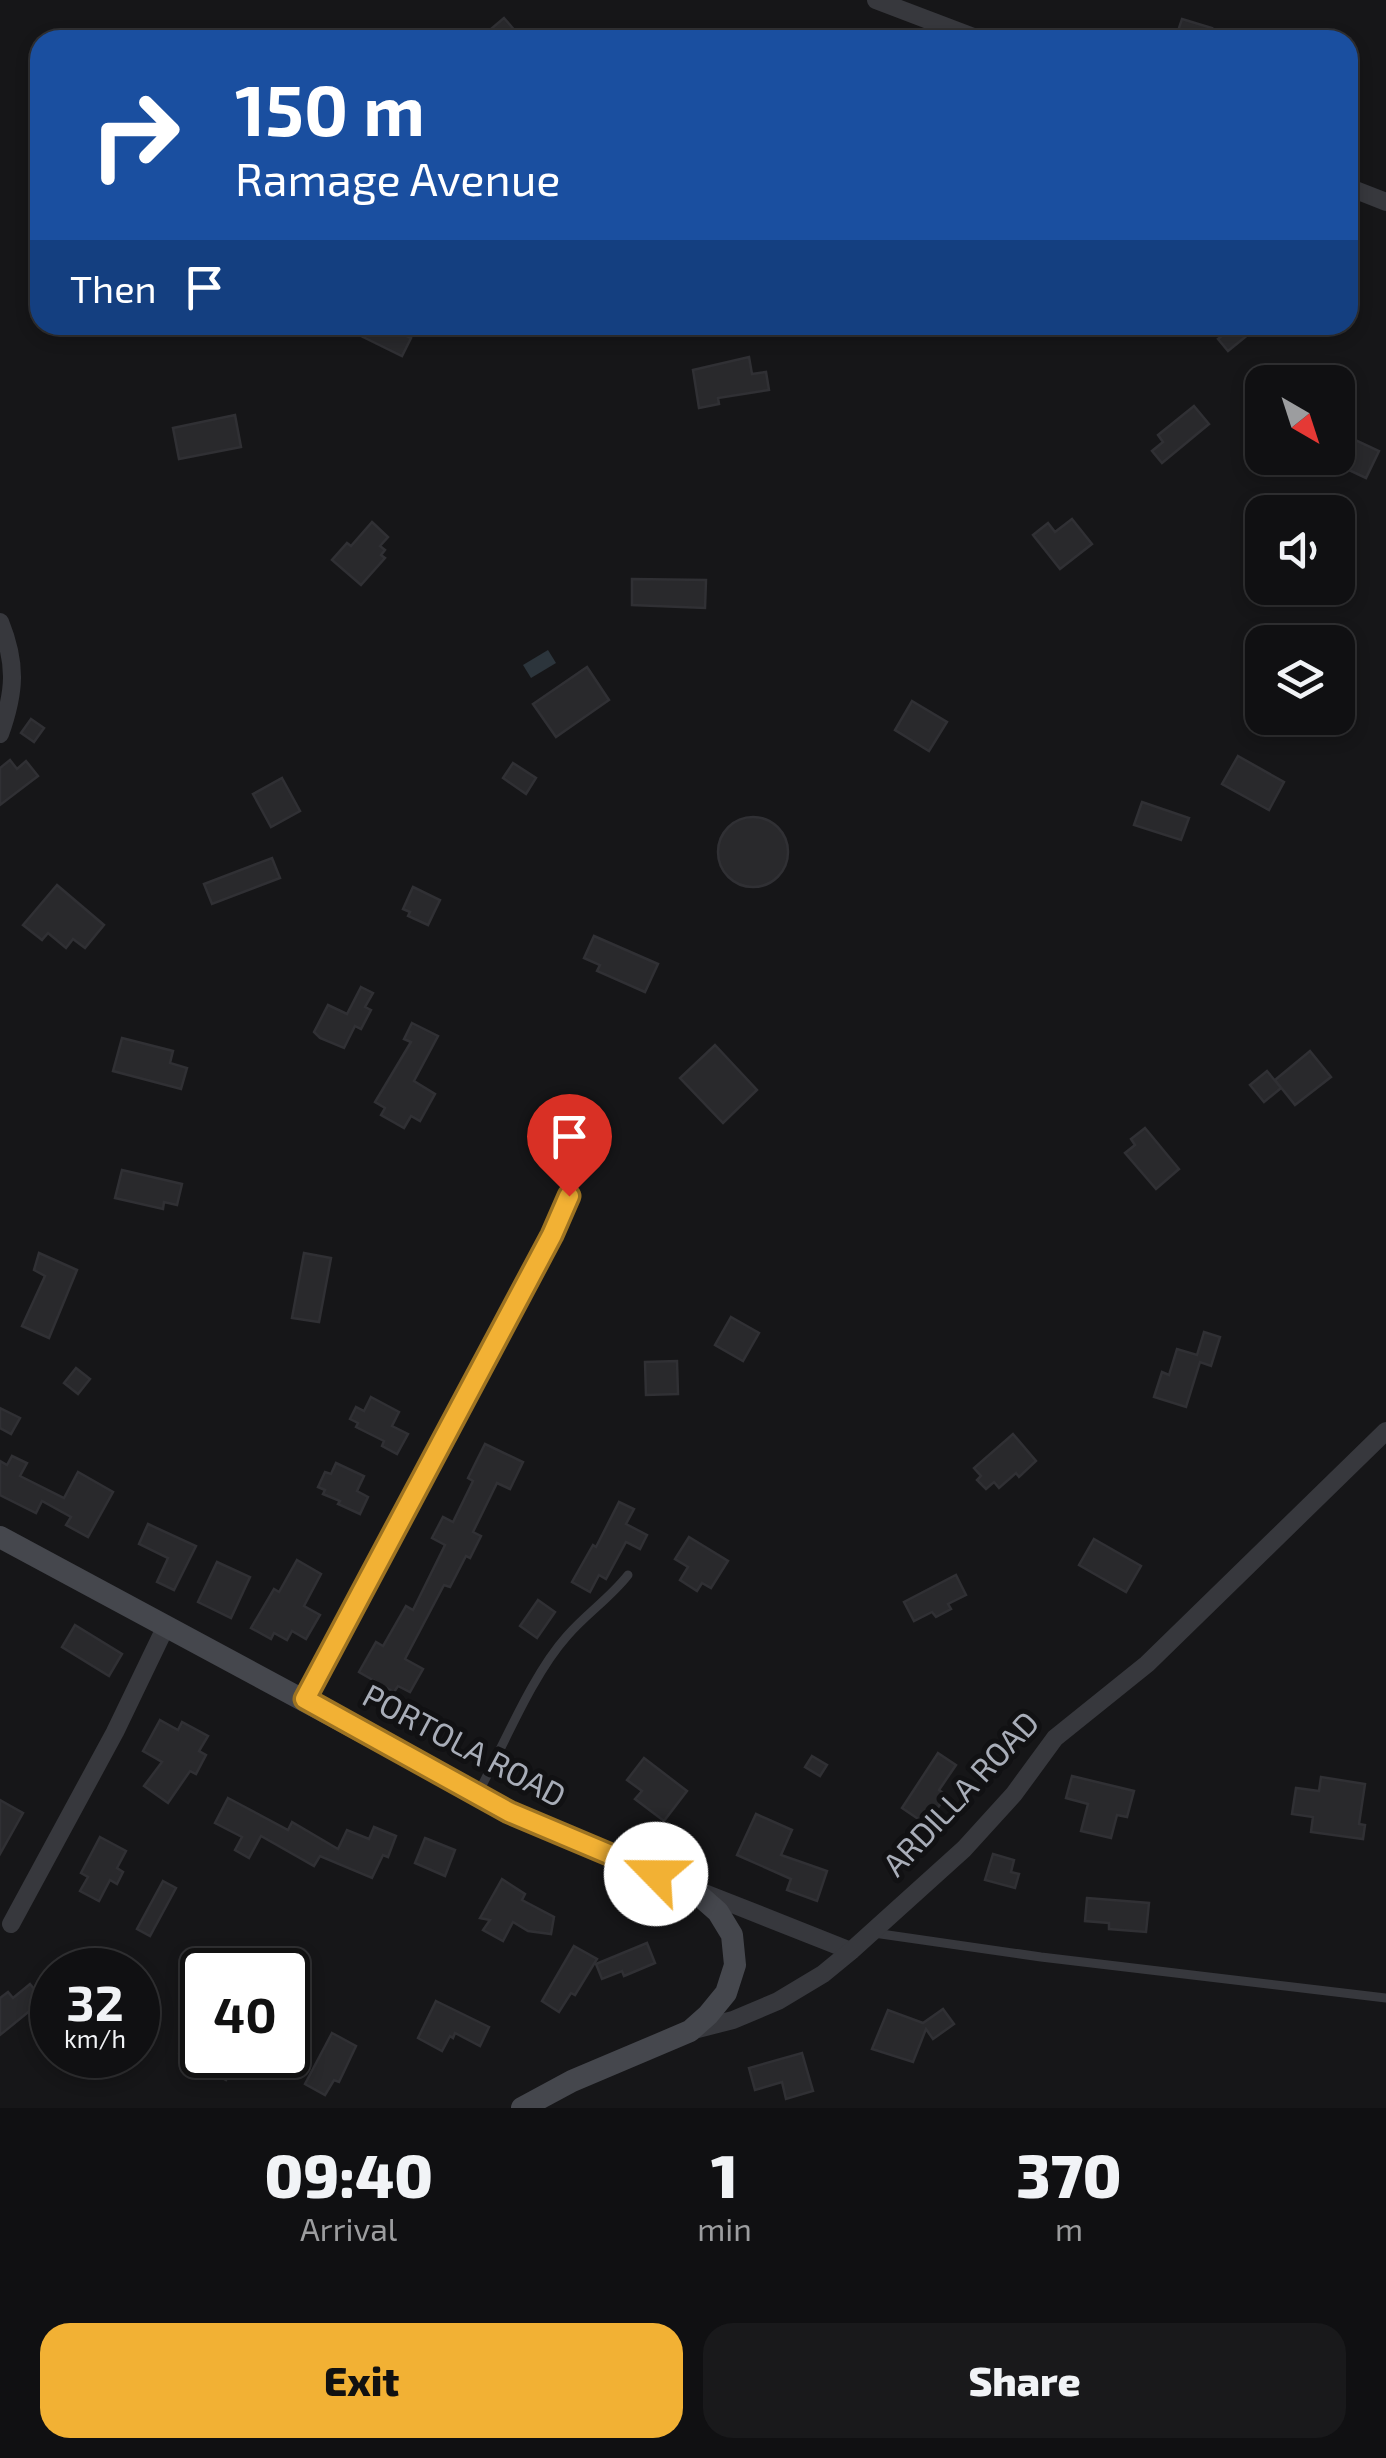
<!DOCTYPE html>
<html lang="en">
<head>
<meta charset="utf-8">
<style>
  body { margin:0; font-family:"Exo 2",sans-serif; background:#19191b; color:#f1f3f6; height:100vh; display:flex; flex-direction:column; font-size:38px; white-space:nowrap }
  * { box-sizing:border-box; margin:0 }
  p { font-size:32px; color:#9c9d9f }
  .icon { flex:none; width:55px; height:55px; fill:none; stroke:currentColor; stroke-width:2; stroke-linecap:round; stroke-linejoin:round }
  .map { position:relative; height:2108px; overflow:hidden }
  .details { display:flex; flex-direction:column; background:#101012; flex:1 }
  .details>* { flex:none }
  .guide { position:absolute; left:30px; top:30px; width:1328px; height:305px; border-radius:30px; box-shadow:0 5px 15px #0003,0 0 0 2px #303032; background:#1a4fa0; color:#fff; overflow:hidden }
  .needle { width:65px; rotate:141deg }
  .fabs { position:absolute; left:1245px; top:365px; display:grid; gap:20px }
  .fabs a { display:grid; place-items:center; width:110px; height:110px; border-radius:20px; background:#101012; box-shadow:0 5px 15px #0003,0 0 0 2px #303032; font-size:50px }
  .speed { position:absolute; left:30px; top:1948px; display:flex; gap:20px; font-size:50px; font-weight:700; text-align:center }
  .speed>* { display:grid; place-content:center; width:130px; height:130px; border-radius:50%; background:#101012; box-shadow:0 5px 15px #0003,0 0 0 2px #303032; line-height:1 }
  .speed small { font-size:25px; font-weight:400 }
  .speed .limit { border:5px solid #111; border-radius:15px; background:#fff; color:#111 }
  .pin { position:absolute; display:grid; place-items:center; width:85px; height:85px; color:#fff; margin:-102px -42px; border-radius:50% 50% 50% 0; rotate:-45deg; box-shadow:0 0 10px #0007 }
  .pin .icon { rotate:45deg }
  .me { position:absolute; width:110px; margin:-55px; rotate:293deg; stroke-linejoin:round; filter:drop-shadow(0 0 8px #0008) }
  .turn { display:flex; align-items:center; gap:35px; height:210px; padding:0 40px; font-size:45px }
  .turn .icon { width:130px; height:130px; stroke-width:2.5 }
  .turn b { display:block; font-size:70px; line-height:85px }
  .then { display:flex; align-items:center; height:95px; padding:0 40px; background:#0003; gap:20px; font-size:38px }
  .eta { display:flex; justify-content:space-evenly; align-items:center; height:170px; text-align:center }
  .eta b { font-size:60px; font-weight:800; line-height:70px }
  .action { display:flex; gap:20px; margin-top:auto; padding:20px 40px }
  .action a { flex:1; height:115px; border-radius:30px; background:#f2b134; color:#111; font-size:40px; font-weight:800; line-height:115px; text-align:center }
  .action a+a { background:#19191b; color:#f1f3f6 }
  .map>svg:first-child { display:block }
  .water { fill:#2c353c }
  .building { fill:#29292c; stroke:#303034; stroke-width:2.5 }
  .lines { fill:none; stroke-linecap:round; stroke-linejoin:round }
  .lane { stroke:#37383d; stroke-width:9 }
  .street { stroke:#37383d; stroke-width:18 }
  .secondary { stroke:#45474d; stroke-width:22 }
  .route-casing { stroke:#9d7322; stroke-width:25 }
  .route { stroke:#f2b134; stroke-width:18 }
  .labels { text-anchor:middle; stroke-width:10; stroke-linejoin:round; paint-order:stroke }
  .street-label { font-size:32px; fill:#a8adb8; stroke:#111113 }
</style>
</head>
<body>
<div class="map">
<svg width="1386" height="2108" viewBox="0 0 1386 2108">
  <rect width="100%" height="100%" fill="#161618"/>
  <!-- water -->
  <polygon class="water" points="548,650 556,663 531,678 523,665"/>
  <!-- building -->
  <g class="building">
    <polygon points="504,18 523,40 478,40"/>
    <polygon points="1182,19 1212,28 1208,40 1175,40"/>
    <polygon points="364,325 384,325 411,338 402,356 359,335"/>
    <polygon points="1236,325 1260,325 1228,351 1218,339"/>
    <polygon points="749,357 752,374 766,372 769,390 718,398 719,404 699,408 693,370"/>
    <polygon points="1194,406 1209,424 1162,463 1152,451 1163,442 1158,435"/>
    <polygon points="235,415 241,447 179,459 173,428"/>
    <polygon points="1338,432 1379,451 1366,478 1338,465"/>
    <polygon points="1072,519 1092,544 1060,569 1033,535 1048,523 1055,532"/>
    <polygon points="372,522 388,537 380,546 385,550 381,555 385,558 361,585 332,560 347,543 351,546"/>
    <polygon points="632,579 706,580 705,608 632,605"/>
    <polygon points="587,667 609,700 556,737 533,704"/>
    <polygon points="912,701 947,722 929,751 895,730"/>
    <polygon points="31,719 44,728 34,742 21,733"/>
    <polygon points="1238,756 1284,782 1269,810 1222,784"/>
    <polygon points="10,760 17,769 26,761 38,776 0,805 0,768"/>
    <polygon points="513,763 536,778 526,794 503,778"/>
    <polygon points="282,778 300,811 271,827 253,794"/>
    <polygon points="1142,802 1189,818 1181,840 1134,825"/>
    <circle cx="753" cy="852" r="35"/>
    <polygon points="272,858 280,878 212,904 204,884"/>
    <polygon points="57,885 104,925 85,948 73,939 66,948 48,933 42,940 23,925"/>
    <polygon points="413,887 440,900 428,925 408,916 410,912 403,909"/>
    <polygon points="594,936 658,964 645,992 597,971 600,965 584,958"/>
    <polygon points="361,987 373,993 365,1007 371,1010 361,1029 355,1026 344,1048 320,1038 314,1032 328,1005 347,1014"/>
    <polygon points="412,1023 438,1036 414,1081 435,1094 420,1121 411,1116 404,1128 381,1115 385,1108 375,1102 411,1042 404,1039"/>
    <polygon points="122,1038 173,1051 170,1063 187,1068 181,1089 113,1071"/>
    <polygon points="715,1045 757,1090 723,1123 680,1078"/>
    <polygon points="1310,1051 1331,1077 1295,1105 1275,1080"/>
    <polygon points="1267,1071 1281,1088 1264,1102 1250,1085"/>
    <polygon points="1145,1128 1179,1169 1156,1189 1125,1153 1135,1145 1131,1139"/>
    <polygon points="122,1170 182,1184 177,1205 164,1202 163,1209 115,1198"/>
    <polygon points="39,1253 77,1270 49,1338 22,1326 45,1276 34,1270"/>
    <polygon points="304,1253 331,1258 319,1322 292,1318"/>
    <polygon points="731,1317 759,1333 743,1361 715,1345"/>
    <polygon points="1204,1332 1220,1337 1211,1366 1200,1362 1186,1407 1154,1397 1162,1372 1169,1375 1177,1349 1197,1355"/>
    <polygon points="677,1361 678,1394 646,1395 645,1362"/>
    <polygon points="76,1368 90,1379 78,1394 64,1383"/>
    <polygon points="371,1397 399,1412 392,1426 408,1434 397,1454 382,1446 384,1441 356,1427 358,1423 350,1419 356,1407 364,1411"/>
    <polygon points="0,1408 20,1418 11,1434 0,1428"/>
    <polygon points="1013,1434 1036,1461 1019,1477 1016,1473 999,1488 994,1482 986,1489 977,1480 981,1476 974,1468"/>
    <polygon points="485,1444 523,1462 510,1489 497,1483 473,1532 481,1536 470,1558 466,1556 450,1587 444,1585 405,1659 423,1669 410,1692 398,1686 394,1692 359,1672 376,1642 383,1646 406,1606 413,1610 445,1545 432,1538 443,1517 453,1522 473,1481 468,1478"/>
    <polygon points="12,1456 27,1463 20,1476 64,1498 78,1472 113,1492 88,1537 66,1525 71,1517 42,1501 36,1513 0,1495 0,1461 7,1465"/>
    <polygon points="336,1463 364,1476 357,1491 368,1497 360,1514 338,1504 340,1501 323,1494 325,1490 318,1487 325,1472 331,1474"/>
    <polygon points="619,1502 634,1509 626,1524 647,1535 640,1549 626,1542 606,1579 599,1575 590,1592 572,1582 593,1545 596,1547"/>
    <polygon points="148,1524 196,1546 174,1590 157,1582 168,1558 139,1544"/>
    <polygon points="689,1537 728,1561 711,1588 702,1583 697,1591 680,1580 688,1567 675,1559"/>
    <polygon points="1094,1539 1141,1566 1126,1592 1079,1565"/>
    <polygon points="297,1560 321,1574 304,1606 320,1615 306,1639 292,1631 287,1640 274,1633 271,1639 251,1628 274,1589 279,1592"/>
    <polygon points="217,1562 250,1577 231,1618 198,1602"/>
    <polygon points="956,1575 966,1595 948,1604 951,1609 936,1617 932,1612 914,1621 904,1602"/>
    <polygon points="538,1600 555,1612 537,1638 520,1626"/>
    <polygon points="75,1625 122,1654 109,1676 62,1647"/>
    <polygon points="160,1720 178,1730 182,1722 208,1736 199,1751 206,1755 196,1774 190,1771 168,1803 144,1786 162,1762 143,1751"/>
    <polygon points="938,1753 956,1765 939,1790 946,1795 927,1825 902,1808"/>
    <polygon points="812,1756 827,1765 820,1776 805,1767"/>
    <polygon points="644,1758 687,1791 664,1821 635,1799 642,1791 627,1780"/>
    <polygon points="1072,1776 1134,1791 1127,1817 1117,1815 1111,1838 1081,1831 1088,1804 1066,1798"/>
    <polygon points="1321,1777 1365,1784 1359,1824 1365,1825 1363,1839 1311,1832 1313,1817 1292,1814 1296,1788 1319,1791"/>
    <polygon points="228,1798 288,1830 292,1822 338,1849 347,1830 369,1839 374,1827 396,1836 388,1857 383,1855 372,1878 320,1856 314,1866 261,1836 249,1858 235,1850 242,1837 215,1823"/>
    <polygon points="0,1800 23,1813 0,1854"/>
    <polygon points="756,1814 792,1830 781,1855 827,1871 817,1901 787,1890 791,1879 737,1855"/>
    <polygon points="100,1837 126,1851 117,1868 123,1872 117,1884 110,1880 99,1901 80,1891 88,1877 81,1873"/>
    <polygon points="425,1838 455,1850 445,1876 415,1863"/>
    <polygon points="993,1854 1014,1860 1011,1872 1019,1874 1015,1888 985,1880"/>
    <polygon points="502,1879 525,1894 522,1900 554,1917 551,1934 528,1931 513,1922 503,1941 483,1930 490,1920 480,1918"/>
    <polygon points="163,1881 176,1888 150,1936 137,1929"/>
    <polygon points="628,1890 651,1899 644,1919 620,1910"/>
    <polygon points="1087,1898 1149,1903 1146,1932 1109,1929 1109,1923 1085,1921"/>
    <polygon points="647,1943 655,1963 624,1976 622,1971 602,1979 596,1964"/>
    <polygon points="574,1946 597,1959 575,1995 571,1993 559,2012 542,2001"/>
    <polygon points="30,1984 43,2000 0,2035 0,1998 8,1992 13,1998"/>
    <polygon points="436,2001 489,2027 480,2046 455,2033 453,2038 450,2036 442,2051 418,2038"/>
    <polygon points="943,2009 954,2024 933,2039 926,2029 913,2062 872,2049 888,2010 923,2023"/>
    <polygon points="332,2033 356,2046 339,2082 334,2080 325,2095 305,2084"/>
    <polygon points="802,2053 813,2091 786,2099 782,2082 755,2090 749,2068"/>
    <polygon points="182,2055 239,2055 226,2080"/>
  </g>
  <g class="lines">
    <!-- lane -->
    <g class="lane">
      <path d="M478 1793C504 1745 532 1675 567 1636 586 1614 610 1598 628 1575"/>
      <polyline points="874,1933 1041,1957 1386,1998"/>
    </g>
    <!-- street -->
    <g class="street">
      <polyline points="876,0 981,40"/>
      <polyline points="1348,187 1386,202"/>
      <path d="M0 622C17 664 15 692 0 734"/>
      <polyline points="305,1699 552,1235 569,1196"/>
      <polyline points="702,1892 851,1951"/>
      <polyline points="11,1924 115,1732 166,1626"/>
      <polyline points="690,2031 733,2020 778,2001 823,1974 851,1951 964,1849 1014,1794 1055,1738 1147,1664 1386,1431"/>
    </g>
    <!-- secondary -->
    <polyline class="secondary" points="0,1537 509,1811 692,1889 718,1912 732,1935 735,1965 726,1993 708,2015 690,2031 572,2081 522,2108"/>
  </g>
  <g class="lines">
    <defs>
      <polyline id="route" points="569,1196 552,1235 305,1699 509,1812 656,1874"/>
    </defs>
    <!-- route casing -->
    <use href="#route" class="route-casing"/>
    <!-- route -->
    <use href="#route" class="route"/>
  </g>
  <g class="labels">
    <!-- street labels -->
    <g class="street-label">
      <text transform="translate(464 1746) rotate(28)" y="11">PORTOLA ROAD</text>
      <text transform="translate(961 1794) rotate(-47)" y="11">ARDILLA ROAD</text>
    </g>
  </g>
</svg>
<div class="fabs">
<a><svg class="needle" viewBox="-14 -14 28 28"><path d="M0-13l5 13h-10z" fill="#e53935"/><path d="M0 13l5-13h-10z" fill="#9c9d9f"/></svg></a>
<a><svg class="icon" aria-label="sound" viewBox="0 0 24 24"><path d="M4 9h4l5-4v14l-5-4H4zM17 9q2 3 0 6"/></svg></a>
<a><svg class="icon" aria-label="layers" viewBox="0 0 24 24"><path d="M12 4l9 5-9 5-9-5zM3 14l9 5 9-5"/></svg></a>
</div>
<div class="speed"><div>32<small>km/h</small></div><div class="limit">40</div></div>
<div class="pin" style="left:569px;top:1196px;background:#d93025"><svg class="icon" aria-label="arrive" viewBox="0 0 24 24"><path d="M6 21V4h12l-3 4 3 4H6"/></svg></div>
<svg class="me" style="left:656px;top:1874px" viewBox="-20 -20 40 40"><circle r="19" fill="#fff"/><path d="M0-13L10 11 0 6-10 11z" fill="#f2b134"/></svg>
<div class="guide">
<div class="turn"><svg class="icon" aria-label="right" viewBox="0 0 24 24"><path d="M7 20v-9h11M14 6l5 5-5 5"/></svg><div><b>150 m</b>Ramage Avenue</div></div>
<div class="then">Then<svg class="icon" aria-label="arrive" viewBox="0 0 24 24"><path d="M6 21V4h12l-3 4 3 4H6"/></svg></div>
</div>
</div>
<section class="details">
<div class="eta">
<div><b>09:40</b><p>Arrival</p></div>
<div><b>1</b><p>min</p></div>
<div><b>370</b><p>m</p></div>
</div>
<div class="action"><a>Exit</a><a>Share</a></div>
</section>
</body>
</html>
